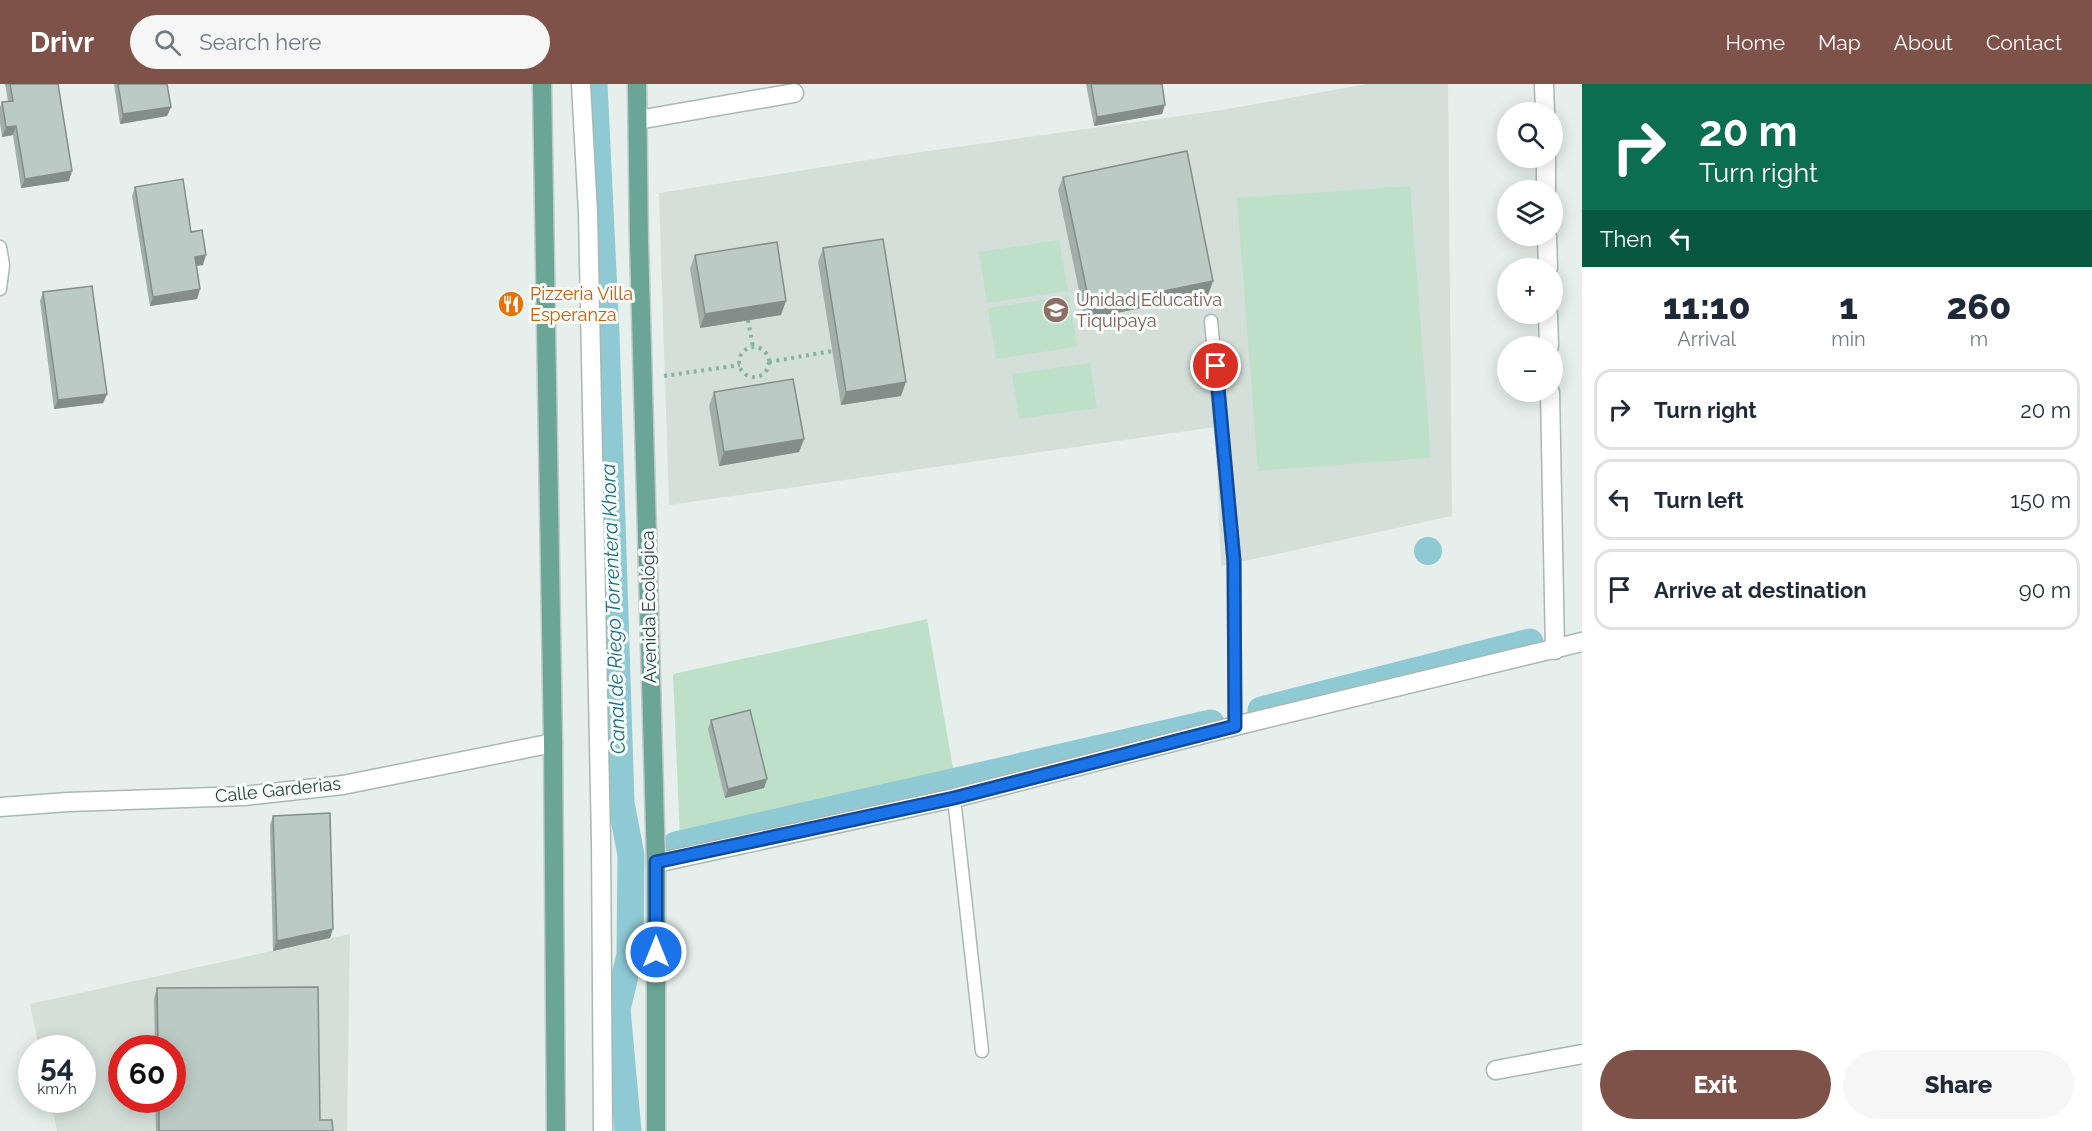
<!DOCTYPE html>
<html lang="en">
<head>
<meta charset="utf-8">
<style>
  body { margin:0; font-family:Raleway,sans-serif; background:#f6f6f7; color:#1f2937; height:100vh; display:flex; flex-direction:column; font-size:22px; white-space:nowrap }
  * { box-sizing:border-box; margin:0 }
  p { font-size:20px; color:#747a83 }
  .icon { flex:none; width:33px; height:33px; fill:none; stroke:currentColor; stroke-width:2; stroke-linecap:round; stroke-linejoin:round }
  .map { position:relative; flex:1; overflow:hidden }
  .side { display:flex; flex-direction:column; background:#fff; width:510px }
  .side>* { flex:none }
  .guide { background:#0b6e4f; color:#fff; overflow:hidden }
  .tools { position:absolute; left:1497px; top:18px; display:grid; gap:12px }
  .tools a { display:grid; place-items:center; width:66px; height:66px; border-radius:50%; background:#fff; box-shadow:0 3px 15px #0003; font-size:30px }
  .speed { position:absolute; left:18px; top:951px; display:flex; gap:12px; font-size:30px; font-weight:700; text-align:center }
  .speed>* { display:grid; place-content:center; width:78px; height:78px; border-radius:50%; background:#fff; box-shadow:0 3px 15px #0003; line-height:1 }
  .speed small { font-size:15px; font-weight:400 }
  .speed .limit { border:9px solid #d22; background:#fff; color:#111 }
  .pin { position:absolute; display:grid; place-items:center; width:51px; height:51px; color:#fff; margin:-26px; border:3px solid #fff; border-radius:50%; box-shadow:0 2px 6px #0007 }
  .me { position:absolute; width:66px; margin:-33px; rotate:0deg; stroke-linejoin:round; filter:drop-shadow(0 0 4px #0008) }
  .turn { display:flex; align-items:center; gap:21px; height:126px; padding:0 18px; font-size:27px }
  .turn .icon { width:78px; height:78px; stroke-width:2.5 }
  .turn b { display:block; font-size:42px; line-height:51px }
  .then { display:flex; align-items:center; height:57px; padding:0 18px; background:#0003; gap:12px; font-size:22px }
  .eta { display:flex; justify-content:space-evenly; align-items:center; height:102px; text-align:center }
  .eta b { font-size:36px; font-weight:800; line-height:42px }
  .primary-button { display:flex; gap:12px; margin-top:auto; padding:12px 18px }
  .primary-button a { flex:1; height:69px; border-radius:36px; background:#7f5249; color:#fff; font-size:24px; font-weight:800; line-height:69px; text-align:center }
  .primary-button a+a { background:#f6f6f7; color:#1f2937 }
  ul { padding:0; list-style:none }
  li { display:flex; align-items:center; gap:18px; height:81px; margin:0 12px 9px; padding:0 6px; border:3px solid #e0e1e3; border-radius:18px }
  li div { flex:1 }
  li b { display:block; font-size:22px }
  li em { font-style:normal }
  header { display:flex; align-items:center; gap:36px; box-sizing:border-box; height:84px; padding:0 30px; background:#7f5249; color:#fff }
  header strong { font-size:28px }
  nav { display:flex; gap:33px; margin-inline-start:auto; font-size:21px }
  .search { width:420px; height:54px; background:#f6f6f7; display:flex; align-items:center; gap:15px; box-sizing:border-box; padding:0 21px; border-radius:33px; color:#747a83; font-size:22px }
  main { display:flex; flex:1; min-height:0 }
  .map>svg:first-child { display:block }
  .built { fill:#d4dfda; fill-rule:evenodd }
  .green { fill:#bfe0c8 }
  .water { fill:#8ec9d4 }
  .lines { fill:none; stroke-linecap:round; stroke-linejoin:round }
  .canal { stroke:#8ec9d4; stroke-width:27 }
  .service-casing { stroke:#a8b8b2; stroke-width:15 }
  .pedestrian-casing { stroke:#a8b8b2; stroke-width:21 }
  .minor-casing { stroke:#a8b8b2; stroke-width:21 }
  .primary-casing { stroke:#c2cac8; stroke-width:21 }
  .path { stroke:#86b3a5; stroke-width:4; stroke-dasharray:3 4.5; stroke-linecap:butt }
  .service { stroke:#fff; stroke-width:12 }
  .pedestrian { stroke:#fff; stroke-width:18 }
  .minor { stroke:#fff; stroke-width:18 }
  .primary { stroke:#6aa596; stroke-width:18 }
  .wall { fill:#a1aea9 }
  .shaded-wall { fill:#838d89 }
  .building { fill:#bbcac4; stroke:#838d89; stroke-width:1.5 }
  .route-casing { stroke:#114b97; stroke-width:15 }
  .route { stroke:#1a73e8; stroke-width:10 }
  .labels { text-anchor:middle; stroke-width:6; stroke-linejoin:round; paint-order:stroke }
  .food-label { font-size:18px; fill:#c56008; stroke:#f7fbf9; text-anchor:start }
  .education-label { font-size:18px; fill:#785e54; stroke:#f7fbf9; text-anchor:start }
  .street-label { font-size:18px; fill:#24423a; stroke:#f7fbf9 }
  .water-label { font-size:20px; font-style:italic; fill:#1c6f80; stroke:#f7fbf9 }
</style>
</head>
<body>
<header>
<strong>Drivr</strong>
<div class="search"><svg class="icon" aria-label="search" viewBox="0 0 24 24"><circle cx="10" cy="10" r="6"/><path d="M15 15l6 6"/></svg>Search here</div>
<nav><a>Home</a><a>Map</a><a>About</a><a>Contact</a></nav>
</header>
<main>
<div class="map">
<svg width="1582" height="1047" viewBox="0 0 1582 1047">
  <rect width="100%" height="100%" fill="#e6efeb"/>
  <!-- built -->
  <g class="built">
    <polygon points="1367,0 1448,0 1452,432 1221,482 1215,343 669,421 659,109 893,72 1222,26"/>
    <path d="M350 850 347 1047H57L51 1016H82V964H39L30 920ZM122 964H172V1016H122Z"/>
  </g>
  <!-- green -->
  <g class="green">
    <polygon points="1410,102 1431,374 1258,387 1237,114"/>
    <polygon points="1059,156 1068,207 987,219 979,168"/>
    <polygon points="1069,212 1077,263 996,275 988,224"/>
    <polygon points="1090,279 1097,324 1019,335 1012,290"/>
    <polygon points="927,535 954,690 680,755 673,590"/>
  </g>
  <!-- water -->
  <circle class="water" cx="1428" cy="467" r="14"/>
  <g class="lines">
    <!-- canal -->
    <g class="canal">
      <polyline points="594,0 606,250 621,719 631,771 630,871 617,925 628,1047"/>
      <polyline points="1261,626 1530,558"/>
      <polyline points="676,761 1211,639"/>
    </g>
    <defs>
      <g id="service">
        <polyline points="0,163 3,181 0,205"/>
        <polyline points="1211,237 1234,477 1235,642"/>
        <polyline points="954,714 982,967"/>
      </g>
      <polyline id="pedestrian" points="581,0 588,129 601,757 603,1047"/>
      <g id="minor">
        <polyline points="1544,0 1545,28"/>
        <polyline points="638,36 794,9"/>
        <polyline points="1546,74 1546,106"/>
        <polyline points="1547,152 1548,184"/>
        <polyline points="1548,230 1549,262"/>
        <polyline points="1550,308 1555,566"/>
        <polyline points="0,723 68,718 244,712 343,701 553,659"/>
        <polyline points="656,779 954,714 1235,642 1582,558"/>
        <polyline points="1496,986 1582,970"/>
      </g>
      <g id="primary">
        <polyline points="542,0 553,659 556,1047"/>
        <polyline points="637,0 639,158 656,779 656,1047"/>
      </g>
    </defs>
    <!-- service casing -->
    <use href="#service" class="service-casing"/>
    <!-- pedestrian casing -->
    <use href="#pedestrian" class="pedestrian-casing"/>
    <!-- minor casing -->
    <use href="#minor" class="minor-casing"/>
    <!-- primary casing -->
    <use href="#primary" class="primary-casing"/>
    <!-- path -->
    <g class="path">
      <polyline points="748,236 753,263"/>
      <circle cx="754" cy="278" r="15"/>
      <polyline points="769,278 832,267"/>
      <polyline points="664,292 740,281"/>
    </g>
    <!-- service -->
    <use href="#service" class="service"/>
    <!-- pedestrian -->
    <use href="#pedestrian" class="pedestrian"/>
    <!-- minor -->
    <use href="#minor" class="minor"/>
    <!-- primary -->
    <use href="#primary" class="primary"/>
  </g>
  <!-- wall -->
  <g class="wall">
    <polygon points="5,0 58,0 69,97 21,104 13,51 2,53 0,39 0,23 2,18 8,17"/>
    <polygon points="114,0 167,0 171,23 167,32 120,40"/>
    <polygon points="1086,0 1162,0 1162,30 1094,42"/>
    <polygon points="1063,93 1213,197 1208,211 1085,235 1058,106"/>
    <polygon points="135,103 191,148 203,181 197,182 200,205 197,215 150,222 132,112"/>
    <polygon points="823,164 901,312 841,321 818,178"/>
    <polygon points="695,171 781,231 700,244 690,185"/>
    <polygon points="43,208 107,310 103,319 54,325 40,217"/>
    <polygon points="714,308 804,355 799,368 719,382 709,322"/>
    <polygon points="711,636 767,695 764,704 725,714 708,645"/>
    <polygon points="273,732 330,854 273,867 270,741"/>
    <polygon points="157,904 320,1036 333,1047 156,1047 155,1016 172,1016 172,964 155,964 154,914"/>
  </g>
  <!-- shaded-wall -->
  <g class="shaded-wall">
    <polygon points="1165,21 1162,30 1094,42 1097,33"/>
    <polygon points="171,23 167,32 120,40 123,30"/>
    <polygon points="16,42 13,51 2,53 6,43"/>
    <polygon points="72,87 69,97 21,104 25,95"/>
    <polygon points="206,171 203,181 192,182 195,173"/>
    <polygon points="1213,197 1208,211 1085,235 1090,222"/>
    <polygon points="200,205 197,215 150,222 153,213"/>
    <polygon points="786,217 781,231 700,244 705,230"/>
    <polygon points="906,298 901,312 841,321 846,308"/>
    <polygon points="107,310 103,319 54,325 58,316"/>
    <polygon points="804,355 799,368 719,382 724,368"/>
    <polygon points="767,695 764,704 725,714 728,705"/>
    <polygon points="333,845 330,854 273,867 277,857"/>
  </g>
  <!-- building -->
  <g class="building">
    <polygon points="10,0 58,0 72,87 25,95 16,42 6,43 2,18 13,17"/>
    <polygon points="118,0 167,0 171,23 123,30"/>
    <polygon points="1091,0 1162,0 1165,21 1097,33"/>
    <polygon points="1187,67 1213,197 1090,222 1063,93"/>
    <polygon points="183,95 191,148 202,146 206,171 195,173 200,205 153,213 135,103"/>
    <polygon points="883,155 906,298 846,308 823,164"/>
    <polygon points="777,158 786,217 705,230 695,171"/>
    <polygon points="92,202 107,310 58,316 43,208"/>
    <polygon points="793,295 804,355 724,368 714,308"/>
    <polygon points="750,626 767,695 728,705 711,636"/>
    <polygon points="330,729 333,845 277,857 273,732"/>
    <polygon points="318,903 320,1036 332,1036 333,1047 159,1047 159,1016 172,1016 172,964 158,964 157,904"/>
  </g>
  <g class="lines">
    <defs>
      <polyline id="route" points="656,868 656,778 954,714 1235,642 1234,477 1216,282"/>
    </defs>
    <!-- route casing -->
    <use href="#route" class="route-casing"/>
    <!-- route -->
    <use href="#route" class="route"/>
  </g>
  <!-- icons -->
  <defs>
    <symbol id="restaurant-disc" viewBox="-11 -11 22 22"><circle r="9.5" fill="#e8710a" stroke="#f7fbf9"/><path d="M-5-6h1v4h1v-4h1v4h1v-4h1v5L-1.5 .5V6h-2V.5L-5-1ZM5-6V6H3V1.5H1.5Q1.5-4 5-6Z" fill="#fff"/></symbol>
    <symbol id="school-disc" viewBox="-11 -11 22 22"><circle r="9.5" fill="#8d6e63" stroke="#f7fbf9"/><path d="M0-5L7-2L0 1L-7-2ZM-4 1L0 2.5L4 1V4Q0 6-4 4Z" fill="#fff"/></symbol>
  </defs>
  <g fill-rule="evenodd">
    <use href="#restaurant-disc" x="496" y="205" width="30" height="30"/>
    <use href="#school-disc" x="1041" y="211" width="30" height="30"/>
  </g>
  <g class="labels">
    <!-- food labels -->
    <g class="food-label">
      <text x="530" y="216">Pizzeria Villa<tspan x="530" dy="21">Esperanza</tspan></text>
    </g>
    <!-- education labels -->
    <g class="education-label">
      <text x="1076" y="222">Unidad Educativa<tspan x="1076" dy="21">Tiquipaya</tspan></text>
    </g>
    <!-- street labels -->
    <g class="street-label">
      <text transform="translate(649 523) rotate(-91)" y="6">Avenida Ecológica</text>
      <text transform="translate(278 706) rotate(-6)" y="6">Calle Garderias</text>
    </g>
    <!-- water labels -->
    <g class="water-label">
      <text transform="translate(613 525) rotate(-92)" y="7">Canal de Riego Torrentera Khora</text>
    </g>
  </g>
</svg>
<div class="tools">
<a><svg class="icon" aria-label="search" viewBox="0 0 24 24"><circle cx="10" cy="10" r="6"/><path d="M15 15l6 6"/></svg></a>
<a><svg class="icon" aria-label="layers" viewBox="0 0 24 24"><path d="M12 4l9 5-9 5-9-5zM3 14l9 5 9-5"/></svg></a>
<a>+</a>
<a>−</a>
</div>
<div class="speed"><div>54<small>km/h</small></div><div class="limit">60</div></div>
<div class="pin" style="left:1216px;top:282px;background:#d93025"><svg class="icon" aria-label="arrive" viewBox="0 0 24 24"><path d="M6 21V4h12l-3 4 3 4H6"/></svg></div>
<svg class="me" style="left:656px;top:868px" viewBox="-20 -20 40 40"><circle r="17" fill="#1a73e8" stroke="#fff" stroke-width="3"/><path d="M0-11L8 9 0 5-8 9z" fill="#fff"/></svg>
</div>
<section class="side">
<div class="guide">
<div class="turn"><svg class="icon" aria-label="right" viewBox="0 0 24 24"><path d="M7 20v-9h11M14 6l5 5-5 5"/></svg><div><b>20 m</b>Turn right</div></div>
<div class="then">Then<svg class="icon" aria-label="left" viewBox="0 0 24 24"><path d="M17 20v-9H6M10 6l-5 5 5 5"/></svg></div>
</div>
<div class="eta">
<div><b>11:10</b><p>Arrival</p></div>
<div><b>1</b><p>min</p></div>
<div><b>260</b><p>m</p></div>
</div>
<ul>
<li><svg class="icon" aria-label="right" viewBox="0 0 24 24"><path d="M7 20v-9h11M14 6l5 5-5 5"/></svg><div><b>Turn right</b></div><em>20 m</em></li>
<li><svg class="icon" aria-label="left" viewBox="0 0 24 24"><path d="M17 20v-9H6M10 6l-5 5 5 5"/></svg><div><b>Turn left</b></div><em>150 m</em></li>
<li><svg class="icon" aria-label="arrive" viewBox="0 0 24 24"><path d="M6 21V4h12l-3 4 3 4H6"/></svg><div><b>Arrive at destination</b></div><em>90 m</em></li>
</ul>
<div class="primary-button"><a>Exit</a><a>Share</a></div>
</section>
</main>
</body>
</html>
